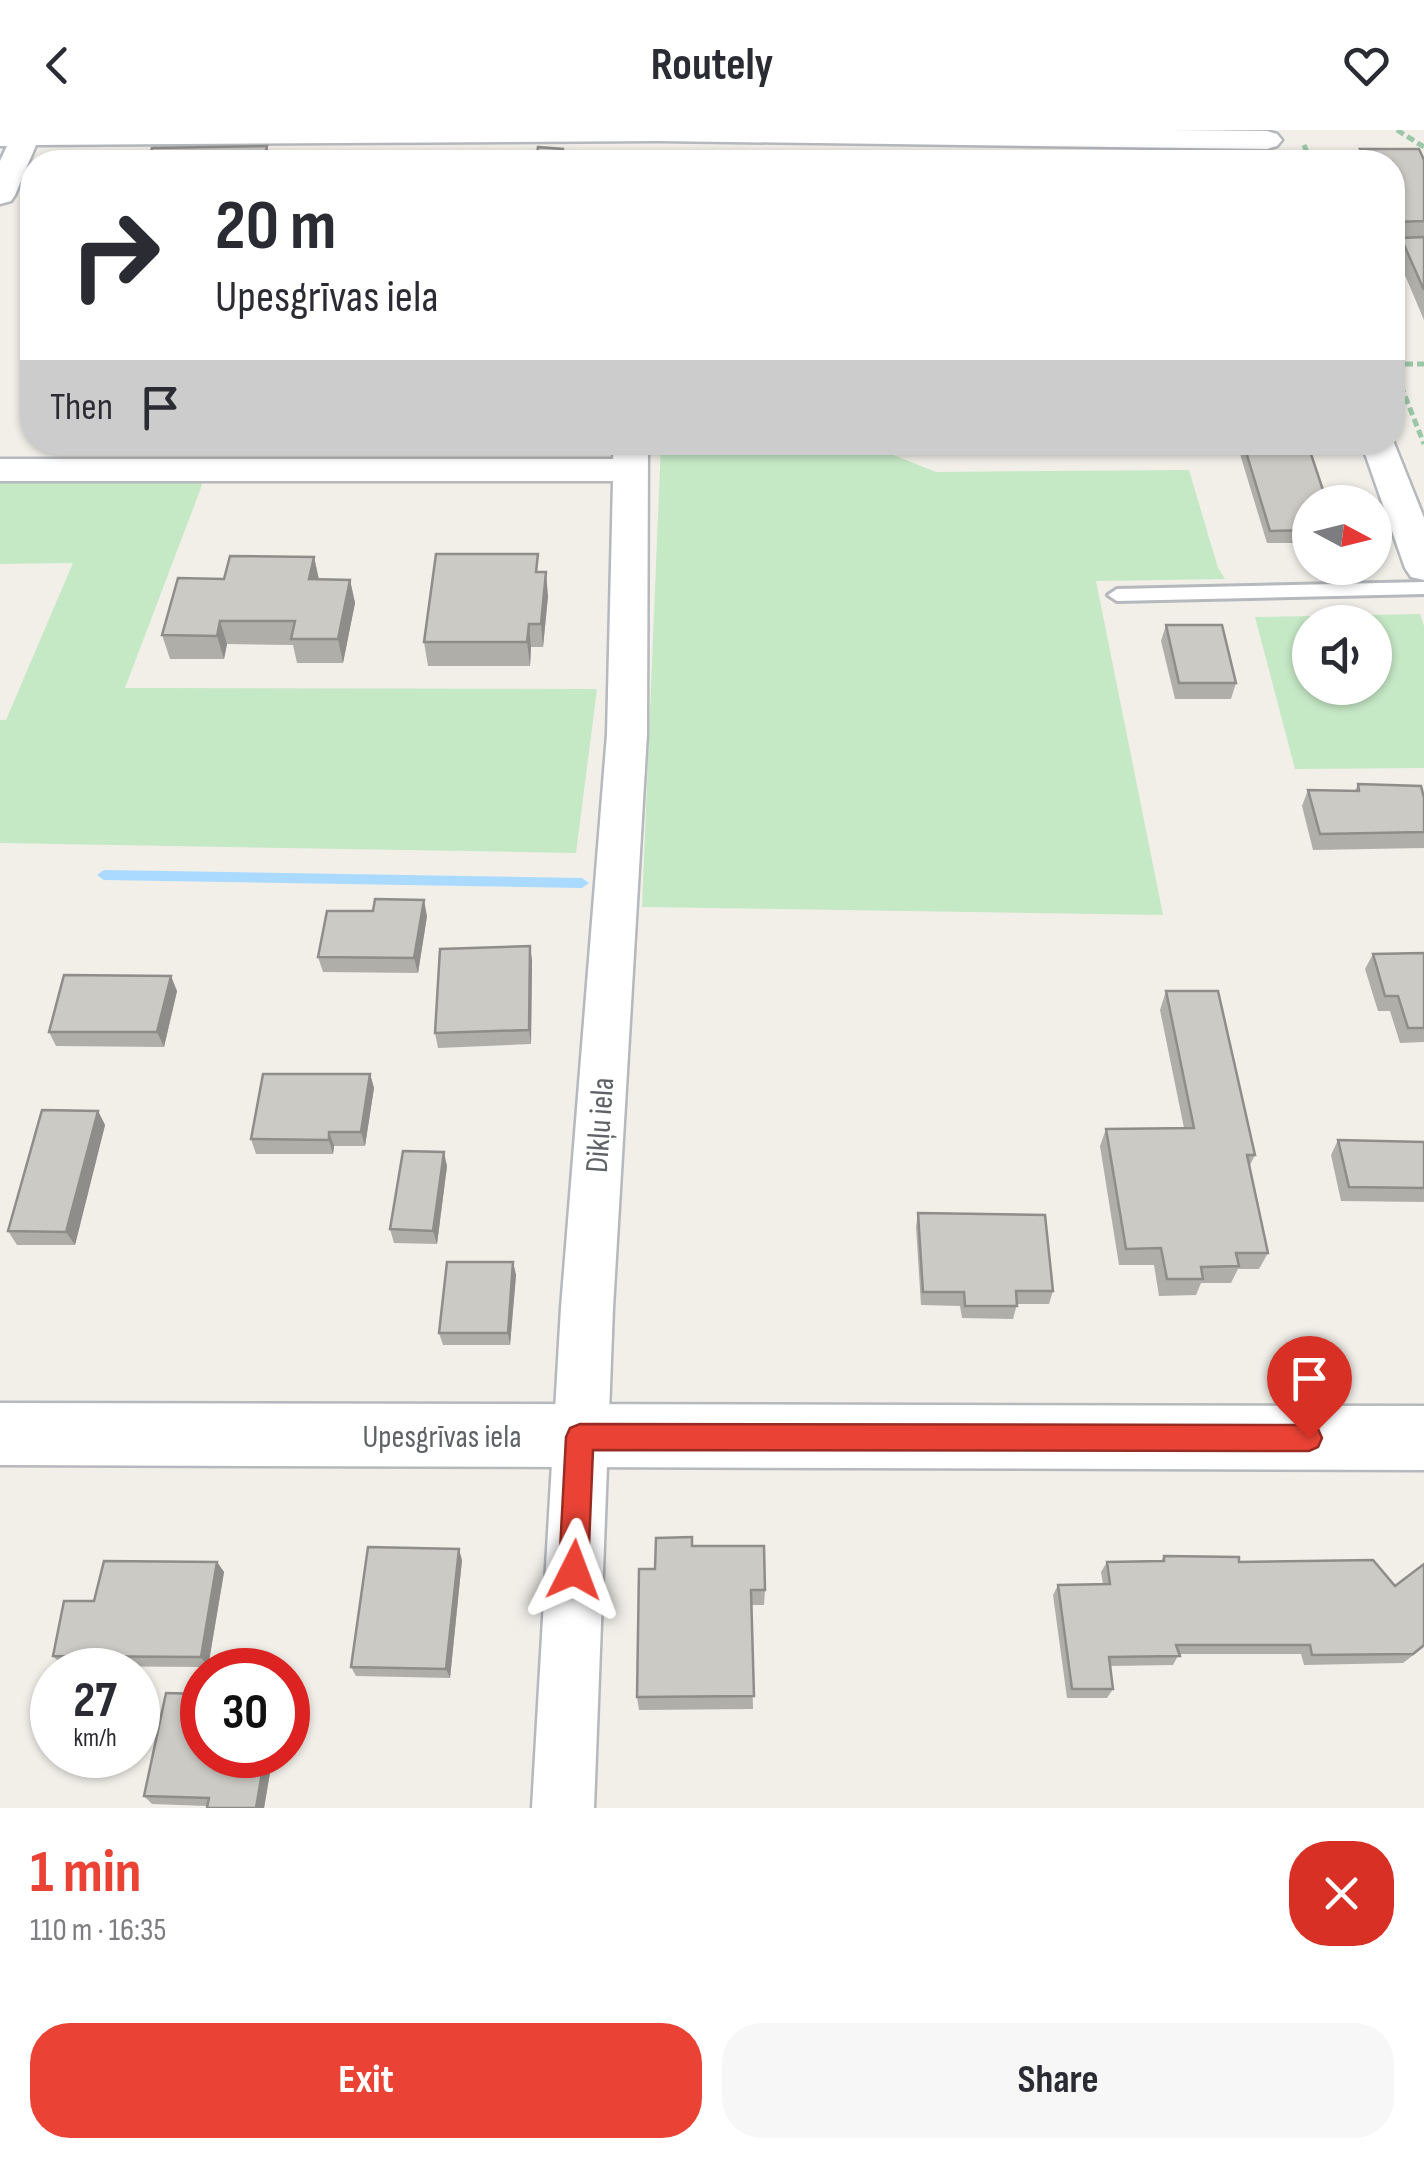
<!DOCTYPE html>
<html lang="en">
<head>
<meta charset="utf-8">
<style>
  body { margin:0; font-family:"Sofia Sans Condensed",sans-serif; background:#f7f7f7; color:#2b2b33; height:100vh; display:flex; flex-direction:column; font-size:38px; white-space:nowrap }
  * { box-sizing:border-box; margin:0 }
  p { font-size:32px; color:#7c7c81 }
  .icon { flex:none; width:55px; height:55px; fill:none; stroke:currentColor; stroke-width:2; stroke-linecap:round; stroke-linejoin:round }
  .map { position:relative; height:1678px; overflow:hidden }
  .panel { display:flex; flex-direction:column; background:#fff; flex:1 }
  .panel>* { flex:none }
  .guide { position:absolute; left:20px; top:20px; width:1385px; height:305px; border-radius:40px; box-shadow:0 2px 8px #0004; background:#fff; color:#2b2b33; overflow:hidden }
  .needle { width:65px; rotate:97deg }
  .fabs { position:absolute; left:1292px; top:355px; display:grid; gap:20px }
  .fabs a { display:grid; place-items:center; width:100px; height:100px; border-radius:50%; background:#fff; box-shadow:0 2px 8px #0004; font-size:50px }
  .speed { position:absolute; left:30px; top:1518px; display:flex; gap:20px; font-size:50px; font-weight:700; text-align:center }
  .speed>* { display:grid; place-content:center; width:130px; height:130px; border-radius:50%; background:#fff; box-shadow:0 2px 8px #0004; line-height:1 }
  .speed small { font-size:25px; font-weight:400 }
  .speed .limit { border:15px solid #d22; background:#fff; color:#111 }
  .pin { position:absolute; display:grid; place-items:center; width:85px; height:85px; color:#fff; margin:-102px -42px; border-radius:50% 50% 50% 0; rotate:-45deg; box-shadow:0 0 10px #0007 }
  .pin .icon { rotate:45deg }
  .me { position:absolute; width:110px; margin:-55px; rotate:3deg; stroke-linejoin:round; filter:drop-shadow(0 0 8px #0008) }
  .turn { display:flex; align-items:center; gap:35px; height:210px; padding:0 30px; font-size:45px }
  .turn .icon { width:130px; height:130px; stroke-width:2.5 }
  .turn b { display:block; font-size:70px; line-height:85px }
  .then { display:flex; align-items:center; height:95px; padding:0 30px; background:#0003; gap:20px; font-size:38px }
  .round { display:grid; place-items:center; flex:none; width:105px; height:105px; border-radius:40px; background:#f7f7f7 }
  .head { display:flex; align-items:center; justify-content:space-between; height:170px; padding:0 30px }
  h1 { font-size:60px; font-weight:700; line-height:75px; color:#ea4335 }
  .primary-button { display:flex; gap:20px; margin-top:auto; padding:20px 30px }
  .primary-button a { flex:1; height:115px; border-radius:40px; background:#ea4335; color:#fff; font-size:40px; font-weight:700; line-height:115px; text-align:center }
  .primary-button a+a { background:#f7f7f7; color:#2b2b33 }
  header { display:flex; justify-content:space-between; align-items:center; height:130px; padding:0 30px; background:#fff; font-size:45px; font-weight:700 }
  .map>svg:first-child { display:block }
  .green { fill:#c5e8c5; fill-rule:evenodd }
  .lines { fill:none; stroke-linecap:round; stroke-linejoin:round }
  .stream { fill:#aadaff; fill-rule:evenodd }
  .service-casing { stroke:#b5b8bc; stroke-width:6 }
  .minor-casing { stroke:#b5b8bc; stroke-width:5 }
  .tertiary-casing { stroke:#b5b8bc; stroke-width:5 }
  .path { stroke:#9cc7a9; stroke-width:5; stroke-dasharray:8 4; stroke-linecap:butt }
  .service { fill:#fff; fill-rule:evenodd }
  .minor { fill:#fff; fill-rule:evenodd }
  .tertiary { fill:#fff; fill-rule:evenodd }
  .wall { fill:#afaea9 }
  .shaded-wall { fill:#8f8d8a }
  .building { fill:#cccac5; stroke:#8f8d8a; stroke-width:2.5 }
  .route { fill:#ea4335; stroke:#982c22; stroke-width:2.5 }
  .labels { text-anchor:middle; stroke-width:8; stroke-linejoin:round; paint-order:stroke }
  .street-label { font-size:32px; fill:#5f6368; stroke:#fff }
</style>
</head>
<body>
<header><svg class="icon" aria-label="back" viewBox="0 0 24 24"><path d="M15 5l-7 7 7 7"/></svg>Routely<svg class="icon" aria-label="heart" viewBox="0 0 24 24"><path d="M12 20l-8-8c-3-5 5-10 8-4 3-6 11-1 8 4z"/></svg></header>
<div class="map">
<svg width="1424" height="1678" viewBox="0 0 1424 1678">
  <rect width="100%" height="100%" fill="#f1efe8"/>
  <!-- green -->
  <g class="green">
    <polygon points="661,313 875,313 876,318 936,342 1189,340 1218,438 1225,449 1096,451 1163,785 642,777"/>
    <polygon points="200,348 202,355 125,558 597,559 576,723 0,713 0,590 6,590 73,433 0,434 0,349"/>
    <path d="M1420 484 1424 496V638L1295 639 1255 487ZM1375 492V558H1310V492Z"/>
  </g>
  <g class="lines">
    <!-- stream -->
    <polygon class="stream" points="104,740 582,748 589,753 582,758 104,750 97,745"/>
    <defs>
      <g id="service">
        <rect x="1392" y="110" width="32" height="10"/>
        <polygon points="1424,452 1424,464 1117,471 1108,465 1117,459"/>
      </g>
      <g id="minor">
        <polygon points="0,0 1172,0 1267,1 1277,4 1282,10 1277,16 1267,19 658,11 36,15 15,65 11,71 0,74 0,31 7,16 0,16"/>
        <polygon points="1392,308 1424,388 1424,450 1411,447 1405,438 1361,312 1392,312"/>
        <polygon points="614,312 648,312 647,604 613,1178 594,1678 532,1678 561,1178 607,604 613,351 0,351 0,329 613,329"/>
      </g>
      <polygon id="tertiary" points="0,1273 1424,1276 1424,1340 0,1335"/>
    </defs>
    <!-- service casing -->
    <use href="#service" class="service-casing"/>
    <!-- minor casing -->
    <use href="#minor" class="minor-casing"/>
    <!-- tertiary casing -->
    <use href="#tertiary" class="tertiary-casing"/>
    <!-- path -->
    <g class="path">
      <polyline points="1397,0 1424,17"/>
      <polyline points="1304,15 1311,32"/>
      <polyline points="1392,233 1424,314"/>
      <polyline points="1393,234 1424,234"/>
    </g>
    <!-- service -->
    <use href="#service" class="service"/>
    <!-- minor -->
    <use href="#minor" class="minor"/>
    <!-- tertiary -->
    <use href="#tertiary" class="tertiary"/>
  </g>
  <!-- wall -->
  <g class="wall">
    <polygon points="1360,19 1424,30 1424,190 1396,124 1401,108 1392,108 1392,32 1356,32"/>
    <polygon points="36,312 76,312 76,315 37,315"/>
    <polygon points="1227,312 1307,312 1310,413 1267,413 1240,324 1230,324"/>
    <polygon points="314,427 319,450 350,450 355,473 343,533 297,533 293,515 227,514 224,529 170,529 162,505 224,449"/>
    <polygon points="539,442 548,466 543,517 531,517 530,536 428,536 424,512"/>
    <polygon points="1166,495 1236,553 1231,569 1175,569 1161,511"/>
    <polygon points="1358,654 1424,668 1424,718 1313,720 1302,676 1308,660 1355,661"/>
    <polygon points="427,786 418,843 323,842 318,827"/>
    <polygon points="530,816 532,831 531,914 438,918 435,903"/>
    <polygon points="1424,823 1424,912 1400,913 1390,881 1378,881 1365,839 1373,824"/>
    <polygon points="177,861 164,917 56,916 49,902"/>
    <polygon points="1166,861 1255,1025 1249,1037 1268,1123 1259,1139 1238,1139 1231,1153 1201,1153 1196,1165 1159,1166 1154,1135 1119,1135 1100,1016 1106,999 1184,998 1160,880"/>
    <polygon points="370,944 374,958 365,1016 334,1016 333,1024 256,1024 251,1009"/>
    <polygon points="98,981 105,995 75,1115 17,1115 8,1101"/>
    <polygon points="1338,1010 1424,1012 1424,1072 1341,1071 1331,1025"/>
    <polygon points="447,1036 437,1114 394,1113 390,1099"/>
    <polygon points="918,1083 1053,1161 1049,1174 1017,1174 1013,1189 962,1188 960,1176 921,1175 916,1097"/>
    <polygon points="513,1132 516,1145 510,1215 443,1215 439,1203"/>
    <polygon points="692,1416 765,1460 764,1475 751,1475 753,1579 639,1580 637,1567 655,1439"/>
    <polygon points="1164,1426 1239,1432 1424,1517 1403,1533 1304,1535 1301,1524 1179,1524 1173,1535 1110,1536 1113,1559 1107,1568 1067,1568 1053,1465 1058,1455 1103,1454 1101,1442 1107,1432 1161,1431"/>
    <polygon points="462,1430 450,1548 356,1546 351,1537"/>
    <polygon points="217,1432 224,1442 208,1537 63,1536 53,1526 94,1471"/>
    <polygon points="202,1625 273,1625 264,1678 152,1674 144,1666"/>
  </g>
  <!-- shaded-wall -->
  <g class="shaded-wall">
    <polygon points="267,16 271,32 264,32"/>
    <polygon points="314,427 319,450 309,449"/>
    <polygon points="546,442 548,466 543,517 541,494"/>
    <polygon points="350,450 355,473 343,533 338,509"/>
    <polygon points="220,491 227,514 224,529 217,506"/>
    <polygon points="529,494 531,517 530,536 527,512"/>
    <polygon points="424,770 427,786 418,843 414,828"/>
    <polygon points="530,816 532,831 531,914 529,900"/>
    <polygon points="171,846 177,861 164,917 157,902"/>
    <polygon points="370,944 374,958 365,1016 361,1002"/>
    <polygon points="98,981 105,995 75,1115 66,1102"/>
    <polygon points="329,1002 334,1016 333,1024 329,1010"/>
    <polygon points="444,1022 447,1036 437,1114 433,1101"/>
    <polygon points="513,1132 516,1145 510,1215 508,1203"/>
    <polygon points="459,1419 462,1430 450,1548 446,1539"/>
    <polygon points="217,1432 224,1442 208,1537 201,1527"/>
    <polygon points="265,1625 273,1625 264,1678 256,1678"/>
  </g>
  <!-- building -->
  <g class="building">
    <polygon points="267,16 264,32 148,32 152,18"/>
    <polygon points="538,17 563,19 563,32 536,32"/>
    <polygon points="1360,19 1419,19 1424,30 1424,91 1394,92 1392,88 1392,32 1366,32"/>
    <polygon points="1424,107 1424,160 1401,108"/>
    <polygon points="32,267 32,284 28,284"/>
    <polygon points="1243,312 1307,312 1327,372 1310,372 1310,400 1270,401"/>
    <polygon points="436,424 538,424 536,442 546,442 541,494 529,494 527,512 424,512"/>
    <polygon points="230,426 314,427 309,449 350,450 338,509 291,509 295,491 220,491 217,506 162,505 178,448 224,449"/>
    <polygon points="1166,495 1222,495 1236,553 1179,553"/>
    <polygon points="1358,654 1421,656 1424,668 1424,702 1320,704 1308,660 1359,661"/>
    <polygon points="375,769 424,770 414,828 318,827 327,781 373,781"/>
    <polygon points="530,816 529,900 435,903 440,819"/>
    <polygon points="1424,823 1424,898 1408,898 1398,866 1385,866 1373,824"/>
    <polygon points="64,845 171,846 157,902 49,902"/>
    <polygon points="1166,861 1218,861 1255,1025 1247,1025 1268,1123 1236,1123 1239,1136 1201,1137 1203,1149 1167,1149 1161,1118 1126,1119 1106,999 1194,998"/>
    <polygon points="263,944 370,944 361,1002 329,1002 329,1010 251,1009"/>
    <polygon points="42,980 98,981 66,1102 8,1101"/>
    <polygon points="1338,1010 1424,1012 1424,1058 1349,1057"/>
    <polygon points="403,1021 444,1022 433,1101 390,1099"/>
    <polygon points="918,1083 1045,1085 1053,1161 1016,1161 1017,1176 965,1176 964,1162 923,1162"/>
    <polygon points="447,1132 513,1132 508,1203 439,1203"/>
    <polygon points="692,1407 692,1416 764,1416 765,1460 751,1460 754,1566 637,1567 639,1439 655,1439 656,1408"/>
    <polygon points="368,1417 459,1419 446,1539 351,1537"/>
    <polygon points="1164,1426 1239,1427 1239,1432 1373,1430 1395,1456 1424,1434 1424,1515 1413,1524 1312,1525 1310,1515 1176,1515 1180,1526 1109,1527 1113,1559 1072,1559 1058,1455 1110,1454 1107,1432 1164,1431"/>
    <polygon points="104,1431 217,1432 201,1527 53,1526 64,1471 94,1471"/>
    <polygon points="166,1563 202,1564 202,1625 265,1625 256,1678 207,1678 209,1668 144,1666"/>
  </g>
  <!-- route -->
  <polygon class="route" points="580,1294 1309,1295 1318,1299 1322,1308 1318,1317 1309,1321 593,1320 588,1440 584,1450 574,1454 564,1450 559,1440 566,1307 570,1298"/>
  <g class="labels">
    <!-- street labels -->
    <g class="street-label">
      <text transform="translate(599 995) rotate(-86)" y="11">Dikļu iela</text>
      <text x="442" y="1317">Upesgrīvas iela</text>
    </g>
  </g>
</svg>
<div class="fabs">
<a><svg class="needle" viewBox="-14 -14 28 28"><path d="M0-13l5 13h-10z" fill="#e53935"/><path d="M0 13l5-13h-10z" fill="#7c7c81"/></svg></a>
<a><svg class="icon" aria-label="sound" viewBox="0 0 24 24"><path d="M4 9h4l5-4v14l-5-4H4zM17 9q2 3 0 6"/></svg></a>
</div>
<div class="speed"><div>27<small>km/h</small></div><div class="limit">30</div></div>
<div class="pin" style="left:1309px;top:1308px;background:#d93025"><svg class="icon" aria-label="arrive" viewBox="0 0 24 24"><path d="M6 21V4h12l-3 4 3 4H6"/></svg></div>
<svg class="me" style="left:574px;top:1440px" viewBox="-20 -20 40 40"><path d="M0-17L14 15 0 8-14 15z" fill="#ea4335" stroke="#fff" stroke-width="4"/></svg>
<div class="guide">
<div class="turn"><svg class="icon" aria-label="right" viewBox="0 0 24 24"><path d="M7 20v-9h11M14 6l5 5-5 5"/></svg><div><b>20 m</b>Upesgrīvas iela</div></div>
<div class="then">Then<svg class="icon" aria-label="arrive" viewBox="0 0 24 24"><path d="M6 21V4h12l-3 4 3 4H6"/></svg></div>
</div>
</div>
<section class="panel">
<div class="head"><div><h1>1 min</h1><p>110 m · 16:35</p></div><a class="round" style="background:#d93025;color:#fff"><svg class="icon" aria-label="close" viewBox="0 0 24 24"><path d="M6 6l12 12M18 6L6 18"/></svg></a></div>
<div class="primary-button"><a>Exit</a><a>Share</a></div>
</section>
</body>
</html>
